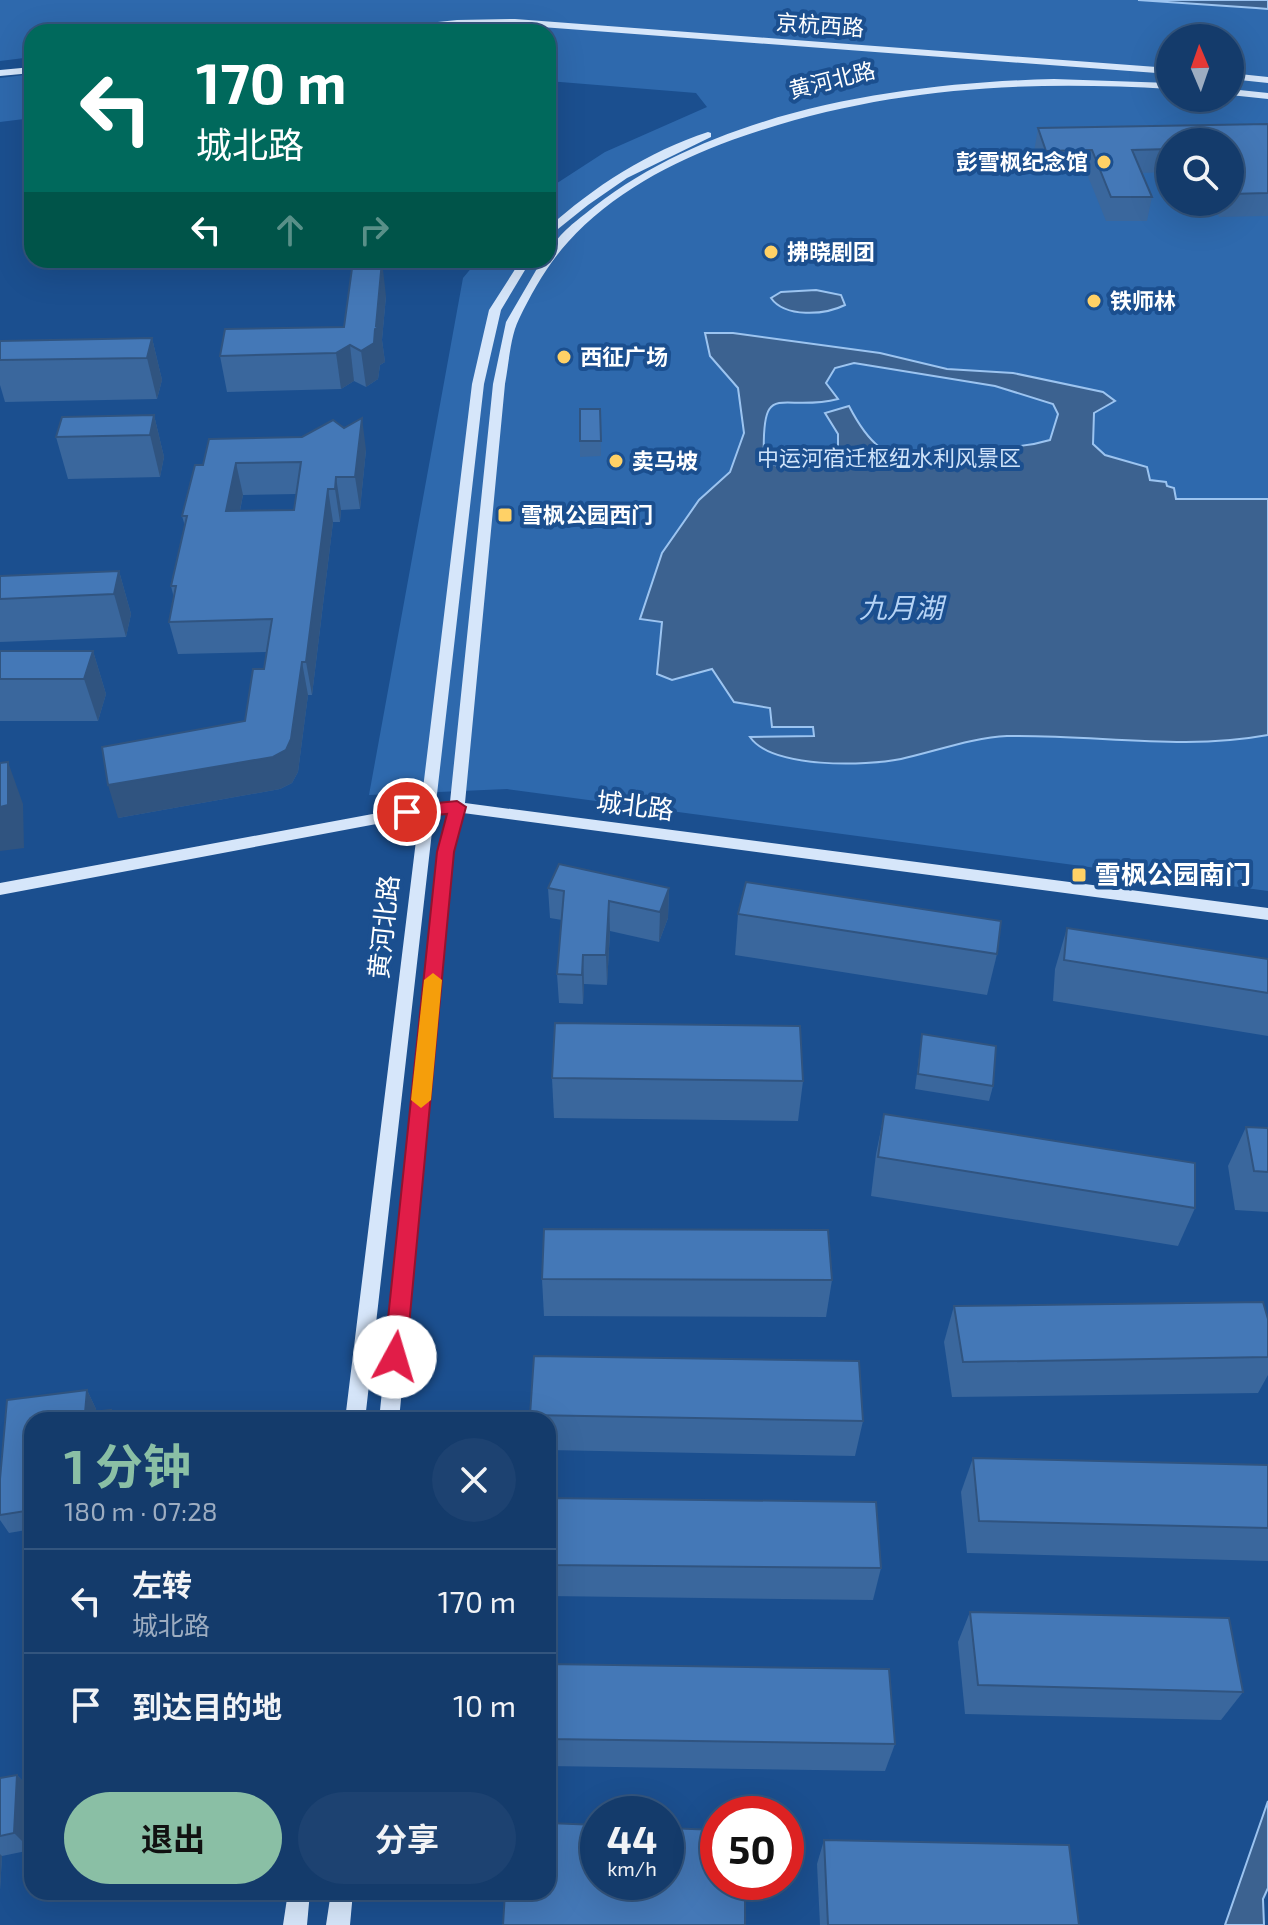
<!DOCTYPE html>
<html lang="zh">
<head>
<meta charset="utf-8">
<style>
  body { margin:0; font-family:"Exo 2","Noto Sans SC",sans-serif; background:#1d4271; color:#f1f3f6; height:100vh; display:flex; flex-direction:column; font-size:30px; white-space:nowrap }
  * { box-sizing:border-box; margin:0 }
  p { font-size:26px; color:#9dadc1 }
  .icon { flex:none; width:44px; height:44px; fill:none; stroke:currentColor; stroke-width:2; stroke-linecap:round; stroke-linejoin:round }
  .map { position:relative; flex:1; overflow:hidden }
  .side { position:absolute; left:24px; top:1412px; width:532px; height:488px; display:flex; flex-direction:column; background:#143b6b; border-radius:24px; box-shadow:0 8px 32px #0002,0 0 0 2px #33557e }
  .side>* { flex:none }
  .top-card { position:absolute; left:24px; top:24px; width:532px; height:244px; border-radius:24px; box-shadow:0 8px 32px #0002,0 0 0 2px #33557e; background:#00695c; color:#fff; overflow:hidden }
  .needle { width:52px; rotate:358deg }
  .buttons { position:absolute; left:1156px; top:24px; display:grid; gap:16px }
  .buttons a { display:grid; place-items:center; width:88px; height:88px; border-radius:50%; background:#143b6b; box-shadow:0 8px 32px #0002,0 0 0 2px #33557e; font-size:40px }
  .speed { position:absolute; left:580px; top:1796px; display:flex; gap:16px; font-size:40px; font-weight:700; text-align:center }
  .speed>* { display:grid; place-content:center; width:104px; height:104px; border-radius:50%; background:#143b6b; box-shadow:0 8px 32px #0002,0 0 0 2px #33557e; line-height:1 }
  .speed small { font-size:20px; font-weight:400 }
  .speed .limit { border:12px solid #d22; background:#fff; color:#111 }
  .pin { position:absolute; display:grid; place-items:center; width:68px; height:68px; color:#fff; margin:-34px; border:4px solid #fff; border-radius:50%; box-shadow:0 2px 8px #0007 }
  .me { position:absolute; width:88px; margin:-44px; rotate:6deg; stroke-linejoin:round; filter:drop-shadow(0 0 6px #0008) }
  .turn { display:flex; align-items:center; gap:28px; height:168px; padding:0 40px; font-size:36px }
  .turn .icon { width:104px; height:104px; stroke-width:2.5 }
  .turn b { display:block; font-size:56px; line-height:68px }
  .lanes { display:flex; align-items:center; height:76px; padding:0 40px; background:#0003; justify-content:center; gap:40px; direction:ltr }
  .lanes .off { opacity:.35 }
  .round { display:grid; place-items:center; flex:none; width:84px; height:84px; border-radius:42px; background:#1d4271 }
  .summary { display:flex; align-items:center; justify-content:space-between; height:136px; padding:0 40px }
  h1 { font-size:48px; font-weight:700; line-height:60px; color:#8abfa5 }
  .cta { display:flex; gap:16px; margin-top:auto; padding:16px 40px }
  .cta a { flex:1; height:92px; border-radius:48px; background:#8abfa5; color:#111; font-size:32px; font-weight:700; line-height:92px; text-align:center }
  .cta a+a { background:#1d4271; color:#f1f3f6 }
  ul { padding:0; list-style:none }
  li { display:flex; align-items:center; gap:24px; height:104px; padding:0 40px; border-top:2px solid #33557e }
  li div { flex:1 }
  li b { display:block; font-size:30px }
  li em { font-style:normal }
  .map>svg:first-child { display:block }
  .green { fill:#2e69ad; fill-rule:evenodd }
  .water { fill:#3c6290; stroke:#9cc4f0; stroke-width:2; fill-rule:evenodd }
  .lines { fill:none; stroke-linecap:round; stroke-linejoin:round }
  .secondary { fill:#d6e6fa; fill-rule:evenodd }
  .wall { fill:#3a679d; fill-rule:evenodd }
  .shaded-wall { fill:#305480 }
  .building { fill:#4478b7; stroke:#305480; stroke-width:2; fill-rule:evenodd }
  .route { fill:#e11d48; stroke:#92132f; stroke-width:2 }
  .slow { fill:#f59e0b }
  .poi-dot { fill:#ffd166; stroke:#1b4f8f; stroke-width:3 }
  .labels { text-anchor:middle; stroke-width:8; stroke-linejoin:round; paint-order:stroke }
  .far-street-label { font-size:22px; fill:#fff; stroke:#1b4f8f }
  .far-poi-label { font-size:22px; font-weight:bold; fill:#fff; stroke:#1b4f8f; text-anchor:start }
  .far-park-label { font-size:22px; fill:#cfe3fa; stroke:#1b4f8f }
  .street-label { font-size:26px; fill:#fff; stroke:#1b4f8f }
  .poi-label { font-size:26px; font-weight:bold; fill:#fff; stroke:#1b4f8f; text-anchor:start }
  .water-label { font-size:28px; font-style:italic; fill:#b5d3f5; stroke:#1b4f8f }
</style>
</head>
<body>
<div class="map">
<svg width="1268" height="1925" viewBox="0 0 1268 1925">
  <rect width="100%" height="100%" fill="#1b4f8f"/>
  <!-- green -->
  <g class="green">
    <path d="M0 0H1268V891L507 789 369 795 463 278 478 260H548V189L605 152 707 107 696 93 548 81V32H32V57L0 61ZM1170 38H1230V98H1170ZM1170 142H1230V202H1170Z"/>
    <polygon points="32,74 32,118 0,122 0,78"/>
  </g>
  <!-- water -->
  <g class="water">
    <polygon points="1138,0 1268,0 1268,9 1256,8"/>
    <path d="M816 290 841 295 845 305C825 315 785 318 771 298L781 292Z"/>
    <path d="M705 333H733L880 353 947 369 1013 373 1103 392 1115 401 1094 413 1093 444 1105 455 1147 467 1150 480 1166 482 1167 486 1174 488 1176 499H1268V735C1182 751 1094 734 1007 736 975 737 933 752 901 759 866 766 772 769 750 737L814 736 813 727H772L770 708 734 702 712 669 672 680 657 674 662 622 640 619 662 553 699 500 730 472 744 433 738 388 710 356ZM854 363 995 386 1053 404 1058 414 1050 440C1017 450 992 446 959 449 949 450 939 455 929 457 887 466 866 439 849 406L825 413 838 434V452C815 470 791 473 764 461 761 375 779 414 838 399L826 383 835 368Z"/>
    <polygon points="1268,1801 1268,1888 1263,1899 1264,1925 1225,1925"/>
  </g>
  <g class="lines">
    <!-- secondary -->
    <g class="secondary">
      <polygon points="515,19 1170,68 1170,74 515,25 367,32 371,29 457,20"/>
      <polygon points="32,67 32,73 0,76 0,70"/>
      <polygon points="1230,73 1268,77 1268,83 1230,79"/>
      <path d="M1054 79 1170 83V89C1017 80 878 88 732 140 672 162 611 194 568 242 548 264 532 292 519 319 510 337 509 364 505 384L465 803 1268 908V920L463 813 454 852 399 1420H379L438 852 448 813 434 814 365 1420H345L419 816 0 895V883L421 805 472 384 489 310 521 260H531L501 310 484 384 436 803 450 802 493 384 506 322 542 260H548C548 243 572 224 585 214 710 111 897 83 1054 79Z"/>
      <polygon points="1230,89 1268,93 1268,99 1230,95"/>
      <path d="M708 132 711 133V137L627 178 588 205 548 237V228C593 187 649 151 708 132Z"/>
      <polygon points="288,1892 310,1892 307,1925 283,1925"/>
      <polygon points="331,1892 353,1892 350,1925 326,1925"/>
    </g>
  </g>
  <!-- wall -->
  <g class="wall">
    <polygon points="1268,124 1268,216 1219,217 1212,202 1230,202 1230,142 1170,142 1170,172 1142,173 1152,197 1147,221 1106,221 1087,174 1042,174 1034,152 1038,128"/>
    <polygon points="386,296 382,340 385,362 380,365 378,379 366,387 354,381 341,389 227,392 220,356 344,327"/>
    <polygon points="152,338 162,380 157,399 5,402 0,385 0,341"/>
    <polygon points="580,409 600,409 601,456 580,457"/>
    <polygon points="154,415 164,457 160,477 68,479 56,437"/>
    <path d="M366 450 360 509 341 510 340 522H333L312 695H308L298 772 292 783 280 789 118 818 245 721 264 669 266 652 178 654 169 622 174 598 171 586 185 526 182 516 203 465ZM296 494 294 510 240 511 243 495Z"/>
    <polygon points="119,571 131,614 126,637 0,642 0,576"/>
    <polygon points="0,651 93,651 106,694 98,721 0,721"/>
    <polygon points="548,888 669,888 668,918 659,942 610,931 607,985 584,984 583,1004 559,1003 557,974 562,920 550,918"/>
    <polygon points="738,914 997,954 987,995 735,955"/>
    <polygon points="1067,928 1268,959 1268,1036 1053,1001 1055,969"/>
    <polygon points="922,1034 993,1086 989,1101 915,1089"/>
    <polygon points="552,1078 803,1081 798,1121 554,1118"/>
    <polygon points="884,1114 1195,1208 1178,1246 871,1196 876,1154"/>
    <polygon points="1246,1127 1268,1128 1268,1212 1235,1210 1228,1166"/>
    <polygon points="542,1279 832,1280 826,1317 544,1316"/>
    <polygon points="954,1306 1268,1319 1268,1375 1258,1393 952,1397 944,1342"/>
    <polygon points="87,1390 96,1409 96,1412 111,1410 116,1420 32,1420 32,1529 9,1533 0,1520 0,1479 7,1400"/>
    <polygon points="530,1415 863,1421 855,1456 548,1450 548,1420 531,1420"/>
    <polygon points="973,1458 1268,1465 1268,1561 967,1553 961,1492"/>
    <polygon points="548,1498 881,1568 873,1600 548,1596"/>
    <polygon points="970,1612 1243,1692 1221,1720 965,1714 958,1642"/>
    <polygon points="548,1664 895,1744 885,1771 548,1766"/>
    <polygon points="17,1775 32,1791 31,1850 2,1856 0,1890 0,1778"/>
    <polygon points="824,1840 1079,1925 820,1925 817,1864"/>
  </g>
  <!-- shaded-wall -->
  <g class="shaded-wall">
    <polygon points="382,261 386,296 382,340 385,362 380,365 378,379 366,387 361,351"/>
    <polygon points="152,338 162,380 157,399 147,358"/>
    <polygon points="350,345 354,381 341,389 336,353"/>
    <polygon points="154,415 164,457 160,477 150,435"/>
    <polygon points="362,418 366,450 360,509 355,477"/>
    <polygon points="236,463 243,495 233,544 226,511"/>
    <polygon points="336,477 341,510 340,522 335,489"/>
    <polygon points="328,489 333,522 312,695 306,662"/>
    <polygon points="119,571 131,614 126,637 114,594"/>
    <polygon points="93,651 106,694 98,721 84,679"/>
    <polygon points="302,662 308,695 298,772 292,783 280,789 118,818 108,785 286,750"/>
    <polygon points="8,762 23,804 24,848 0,851 0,807"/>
    <polygon points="669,888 668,918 659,942 660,912"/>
    <polygon points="609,901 610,931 607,985 606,955"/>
    <polygon points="583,955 584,984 583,1004 582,975"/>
    <polygon points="87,1390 96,1409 96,1420 85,1413"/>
    <polygon points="111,1410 116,1420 110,1420"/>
    <polygon points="17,1775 32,1791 31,1850 14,1833"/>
    <polygon points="0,1854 2,1856 0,1890"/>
  </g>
  <!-- building -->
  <g class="building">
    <polygon points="1268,124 1268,193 1230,194 1230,142 1170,142 1170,149 1132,150 1152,197 1111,197 1092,150 1046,151 1038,128"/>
    <polygon points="353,261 382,261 376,326 380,326 375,329 374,343 361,351 350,345 336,353 220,356 225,329 344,327"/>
    <polygon points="152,338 147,358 0,360 0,341"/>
    <polygon points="580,409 600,409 601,441 580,441"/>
    <polygon points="154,415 150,435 56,437 62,417"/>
    <path d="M362 418 355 477H336L335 489H328L306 662H302L291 739 286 750 273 757 108 785 102 747 245 721 253 669H264L272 619 169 622 176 586H171L187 516H182L195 465H203L209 439 302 437 333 420 344 428ZM301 462 294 510 226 511 236 463Z"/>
    <polygon points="119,571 114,594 0,599 0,576"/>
    <polygon points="0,651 93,651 84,679 0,679"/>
    <polygon points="8,762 8,805 0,807 0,763"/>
    <polygon points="559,864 669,888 660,912 609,901 606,955 583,955 582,975 557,974 564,891 548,888"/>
    <polygon points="746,882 1001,921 997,954 738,914"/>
    <polygon points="1067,928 1268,959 1268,993 1064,960"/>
    <polygon points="555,1023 800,1026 803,1081 552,1078"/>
    <polygon points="922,1034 996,1046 993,1086 918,1074"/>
    <polygon points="884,1114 1195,1163 1195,1208 878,1157"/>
    <polygon points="1246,1127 1268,1128 1268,1172 1254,1171"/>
    <polygon points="544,1229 828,1230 832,1280 542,1279"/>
    <polygon points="1263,1302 1268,1319 1268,1357 963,1362 954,1306"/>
    <polygon points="534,1356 859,1361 863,1421 530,1415"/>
    <polygon points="87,1390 85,1413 111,1410 110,1420 32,1420 32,1510 0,1515 0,1479 7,1400"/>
    <polygon points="973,1458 1268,1465 1268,1528 979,1521"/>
    <polygon points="548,1498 876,1502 881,1568 548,1565"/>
    <polygon points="970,1612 1229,1618 1243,1692 978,1685"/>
    <polygon points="548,1664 889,1669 895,1744 548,1739"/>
    <polygon points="17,1775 14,1833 0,1836 0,1778"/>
    <polygon points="548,1823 598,1825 598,1882 666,1882 666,1828 718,1830 718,1882 745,1882 745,1925 503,1925 505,1892 548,1892"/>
    <polygon points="824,1840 1069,1845 1079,1925 828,1925"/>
  </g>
  <!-- route -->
  <polygon class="route" points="457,801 466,807 454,852 406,1357 403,1364 395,1367 388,1364 384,1357 437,852 447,814 407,818 399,812 407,806"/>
  <!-- slow -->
  <polygon class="slow" points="433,973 442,980 431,1100 421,1108 411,1100 424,980"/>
  <!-- markers -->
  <g class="poi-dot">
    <circle cx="1104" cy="162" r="8"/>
    <circle cx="771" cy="252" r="8"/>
    <circle cx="1094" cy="301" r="8"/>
    <circle cx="564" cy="357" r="8"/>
    <circle cx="616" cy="461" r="8"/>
    <rect x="497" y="507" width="16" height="16" rx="4"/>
    <rect x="1071" y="867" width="16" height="16" rx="4"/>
  </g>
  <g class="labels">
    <!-- far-street labels -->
    <g class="far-street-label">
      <text transform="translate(820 25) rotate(4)" y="8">京杭西路</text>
      <text transform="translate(832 80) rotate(-14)" y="8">黄河北路</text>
    </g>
    <!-- far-poi labels -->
    <g class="far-poi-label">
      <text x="1088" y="170" text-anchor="end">彭雪枫纪念馆</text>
      <text x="787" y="260">拂晓剧团</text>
      <text x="1110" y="309">铁师林</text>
      <text x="580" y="365">西征广场</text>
      <text x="632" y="469">卖马坡</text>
      <text x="521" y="523">雪枫公园西门</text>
    </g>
    <!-- far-park labels -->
    <g class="far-park-label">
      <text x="889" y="466">中运河宿迁枢纽水利风景区</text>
    </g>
    <!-- street labels -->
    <g class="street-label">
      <text transform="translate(635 806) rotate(7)" y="9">城北路</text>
      <text transform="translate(384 927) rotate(-84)" y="9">黄河北路</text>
    </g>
    <!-- poi labels -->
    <g class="poi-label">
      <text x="1095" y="884">雪枫公园南门</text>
    </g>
    <!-- water labels -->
    <g class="water-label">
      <text x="901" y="618">九月湖</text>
    </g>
  </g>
</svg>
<div class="buttons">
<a><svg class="needle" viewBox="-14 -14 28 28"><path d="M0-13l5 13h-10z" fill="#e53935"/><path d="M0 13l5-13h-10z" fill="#9dadc1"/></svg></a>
<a><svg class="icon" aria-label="search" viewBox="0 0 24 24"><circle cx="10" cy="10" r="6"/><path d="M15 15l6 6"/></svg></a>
</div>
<div class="speed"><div>44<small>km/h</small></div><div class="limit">50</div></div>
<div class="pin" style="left:407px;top:812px;background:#d93025"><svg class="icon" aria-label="arrive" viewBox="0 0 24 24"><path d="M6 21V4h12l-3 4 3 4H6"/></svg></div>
<svg class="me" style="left:395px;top:1357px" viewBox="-20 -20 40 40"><circle r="19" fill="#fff"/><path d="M0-13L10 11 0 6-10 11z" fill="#e11d48"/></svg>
<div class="top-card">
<div class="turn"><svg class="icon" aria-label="left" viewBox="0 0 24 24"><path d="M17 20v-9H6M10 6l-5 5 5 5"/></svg><div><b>170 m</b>城北路</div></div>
<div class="lanes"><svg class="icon" aria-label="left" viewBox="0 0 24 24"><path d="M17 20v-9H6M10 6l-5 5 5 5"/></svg><svg class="icon off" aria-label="ahead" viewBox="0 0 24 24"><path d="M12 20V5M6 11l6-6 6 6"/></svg><svg class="icon off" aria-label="right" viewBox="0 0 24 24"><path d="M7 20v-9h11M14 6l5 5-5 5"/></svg></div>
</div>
<section class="side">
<div class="summary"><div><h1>1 分钟</h1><p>180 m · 07:28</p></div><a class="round"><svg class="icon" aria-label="close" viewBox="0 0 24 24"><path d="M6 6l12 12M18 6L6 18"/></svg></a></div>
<ul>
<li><svg class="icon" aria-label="left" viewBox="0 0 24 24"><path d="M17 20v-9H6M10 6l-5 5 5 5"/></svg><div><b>左转</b><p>城北路</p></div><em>170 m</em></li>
<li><svg class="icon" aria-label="arrive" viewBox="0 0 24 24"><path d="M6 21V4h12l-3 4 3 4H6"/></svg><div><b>到达目的地</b></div><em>10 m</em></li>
</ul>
<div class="cta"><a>退出</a><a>分享</a></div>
</section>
</div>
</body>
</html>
